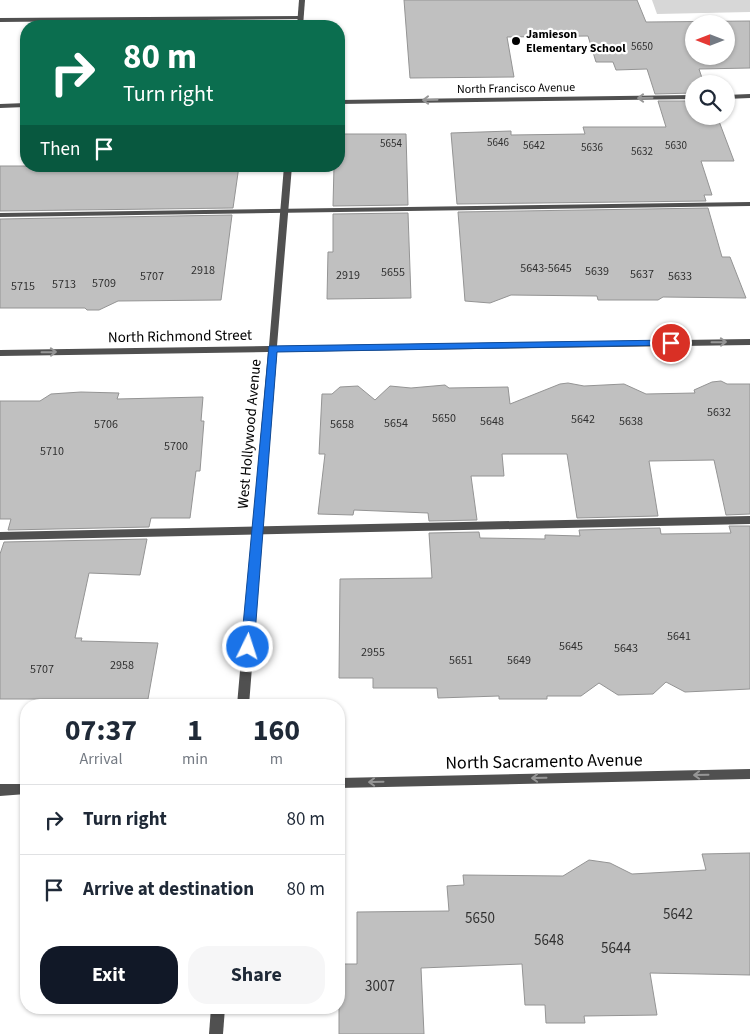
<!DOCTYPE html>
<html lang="en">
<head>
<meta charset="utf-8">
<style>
  body { margin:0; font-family:"Source Sans 3",sans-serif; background:#f6f6f7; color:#1f2937; height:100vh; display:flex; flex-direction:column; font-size:19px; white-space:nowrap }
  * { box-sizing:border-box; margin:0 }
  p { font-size:16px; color:#747a83 }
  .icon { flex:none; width:28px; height:28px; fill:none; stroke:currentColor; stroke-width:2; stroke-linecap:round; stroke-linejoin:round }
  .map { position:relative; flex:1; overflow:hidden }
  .sheet { position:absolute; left:20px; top:699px; width:325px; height:315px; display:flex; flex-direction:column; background:#fff; border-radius:20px; box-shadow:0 1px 4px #0004 }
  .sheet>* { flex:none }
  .guide { position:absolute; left:20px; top:20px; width:325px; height:152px; border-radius:20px; box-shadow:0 1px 4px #0004; background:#0b6e4f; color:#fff; overflow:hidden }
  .needle { width:32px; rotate:270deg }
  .fabs { position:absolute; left:685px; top:15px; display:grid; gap:10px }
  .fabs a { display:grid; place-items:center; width:50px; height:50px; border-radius:50%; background:#fff; box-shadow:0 1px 4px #0004; font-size:25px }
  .pin { position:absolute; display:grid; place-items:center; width:42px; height:42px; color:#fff; margin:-21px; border:2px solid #fff; border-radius:50%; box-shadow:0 1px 5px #0007 }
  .me { position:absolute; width:55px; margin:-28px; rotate:4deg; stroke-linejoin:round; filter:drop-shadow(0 0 4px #0008) }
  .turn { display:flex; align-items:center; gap:18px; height:105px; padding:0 20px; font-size:22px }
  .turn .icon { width:65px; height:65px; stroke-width:2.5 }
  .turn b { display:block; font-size:35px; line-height:42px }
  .then { display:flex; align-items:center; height:48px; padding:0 20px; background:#0003; gap:10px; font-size:19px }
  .eta { display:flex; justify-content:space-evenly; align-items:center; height:85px; text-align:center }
  .eta b { font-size:30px; font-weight:700; line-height:35px }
  .action { display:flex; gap:10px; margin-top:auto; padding:10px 20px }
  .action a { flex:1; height:58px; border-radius:20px; background:#111827; color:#fff; font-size:20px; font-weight:700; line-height:58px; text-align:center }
  .action a+a { background:#f6f6f7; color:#1f2937 }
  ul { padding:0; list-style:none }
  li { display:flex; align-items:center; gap:15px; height:70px; padding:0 20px; border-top:1px solid #e0e1e3 }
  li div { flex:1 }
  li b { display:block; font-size:19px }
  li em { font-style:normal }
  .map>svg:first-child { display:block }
  .green { fill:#d7d7d7 }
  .building { fill:#c0c0c0; stroke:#949494; fill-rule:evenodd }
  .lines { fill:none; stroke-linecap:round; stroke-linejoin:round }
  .lane { fill:#505050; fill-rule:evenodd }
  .street { fill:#505050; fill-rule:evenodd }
  .oneway { stroke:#969696 }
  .route { fill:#1a73e8; stroke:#114b97 }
  .poi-dot { fill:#000; stroke:#fff; stroke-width:2 }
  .labels { text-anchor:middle; stroke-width:4.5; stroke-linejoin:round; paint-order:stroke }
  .far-number-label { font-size:11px; fill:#303030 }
  .far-poi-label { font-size:12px; font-weight:bold; fill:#000; stroke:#fff; text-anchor:start }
  .far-street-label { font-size:12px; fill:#000; stroke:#fff }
  .number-label { font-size:12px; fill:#303030 }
  .street-label { font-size:15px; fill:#000; stroke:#fff }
  .near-number-label { font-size:15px; fill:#303030 }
  .near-street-label { font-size:18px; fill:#000; stroke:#fff }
</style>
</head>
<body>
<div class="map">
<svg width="750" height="1034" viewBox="0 0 750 1034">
  <rect width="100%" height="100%" fill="#fff"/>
  <!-- green -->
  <polygon class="green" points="652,0 750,0 750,12 657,14"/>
  <!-- building -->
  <g class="building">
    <path d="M404 0H637L646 22 750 21V68L699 69 704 84H694V93L655 94 647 69 616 70 613 62H596L588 36 507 37 514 77 410 78ZM694 24H726V56H694Z"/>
    <polygon points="658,101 694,101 694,116 717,116 734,161 701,161 712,195 704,195 706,201 457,204 451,133 511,131 511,135 585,134 583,127 666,127"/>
    <polygon points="339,134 406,134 408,205 333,206 334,166 339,166"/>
    <polygon points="0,166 239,166 233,208 0,211"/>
    <polygon points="708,208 722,257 730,257 746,298 663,297 658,300 598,300 597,296 511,295 490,303 465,301 458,212"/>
    <polygon points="408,213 411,298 327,299 328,252 333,252 333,214"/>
    <polygon points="232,215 221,300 118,301 99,310 87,310 85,308 0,308 0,219"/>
    <polygon points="721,381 727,384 750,384 750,514 726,515 714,460 649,461 658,516 577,518 567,454 502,454 504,476 471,476 477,520 429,521 428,513 354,510 353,515 318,514 325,454 319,454 322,394 332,394 340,387 358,386 375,400 390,386 411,388 445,385 449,388 508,387 510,404 560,384 568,383 584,386 624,384 646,394 695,393 694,390 712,382"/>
    <polygon points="81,392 119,393 117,399 203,397 201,421 204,421 200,471 196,471 190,518 151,518 149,527 8,530 11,519 0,519 0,401 40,401 51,394"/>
    <polygon points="729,526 750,526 750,689 685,692 666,682 653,694 618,695 599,683 581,696 547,696 547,699 499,699 499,696 438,698 437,688 373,688 373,678 339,678 340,579 432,578 429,533 479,532 480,538 545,539 545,535 580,536 579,530 660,528 661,534 731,533"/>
    <polygon points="147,539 140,575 89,573 75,638 82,638 81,641 158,643 148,699 0,699 0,554 4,542"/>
    <polygon points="750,853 750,975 650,973 657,1015 584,1016 585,1023 546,1023 545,1005 525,1005 522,964 421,968 424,1034 339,1034 339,964 357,964 357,912 449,911 447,886 464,885 463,875 563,876 589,860 610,863 632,874 706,870 702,854"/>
  </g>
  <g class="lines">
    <!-- lane -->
    <g class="lane">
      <polygon points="302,16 303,17 300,19 0,22 0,18"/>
      <polygon points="750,202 750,206 0,217 0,213"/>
      <polygon points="750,516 750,524 0,540 0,532"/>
    </g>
    <!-- street -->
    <g class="street">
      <polygon points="299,0 305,0 303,26 297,26"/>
      <polygon points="750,94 750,98 726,99 726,95"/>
      <polygon points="694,95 694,99 339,104 339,100"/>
      <polygon points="26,103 26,107 0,108 0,104"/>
      <polygon points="284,166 292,166 277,346 750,339 750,345 277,352 249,705 237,705 268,352 0,356 0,350 269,346"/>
      <polygon points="750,769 750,779 339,788 339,778"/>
      <polygon points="0,784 26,784 26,794 0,796"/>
      <polygon points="211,1008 225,1008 223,1034 209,1034"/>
    </g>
  </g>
  <!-- one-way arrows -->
  <defs><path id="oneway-shaft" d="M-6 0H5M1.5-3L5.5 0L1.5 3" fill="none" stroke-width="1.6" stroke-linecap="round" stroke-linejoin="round" transform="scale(1.25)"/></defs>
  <g class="oneway">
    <use href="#oneway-shaft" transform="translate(645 98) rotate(179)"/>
    <use href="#oneway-shaft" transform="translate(430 100) rotate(179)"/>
    <use href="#oneway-shaft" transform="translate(719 342) rotate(-1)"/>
    <use href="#oneway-shaft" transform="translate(49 352) rotate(-1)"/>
    <use href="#oneway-shaft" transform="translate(701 775) rotate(179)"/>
    <use href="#oneway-shaft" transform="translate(539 778) rotate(179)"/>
    <use href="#oneway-shaft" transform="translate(376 782) rotate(179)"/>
  </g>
  <!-- route -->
  <polygon class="route" points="671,340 674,340 674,345 277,352 254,647 252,651 243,651 241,647 269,346"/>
  <!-- markers -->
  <circle class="poi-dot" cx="516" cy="41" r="5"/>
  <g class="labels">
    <!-- far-number labels -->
    <g class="far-number-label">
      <text x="642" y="50">5650</text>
      <text x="498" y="146">5646</text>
      <text x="391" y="147">5654</text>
      <text x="534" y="149">5642</text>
      <text x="676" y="149">5630</text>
      <text x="592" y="151">5636</text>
      <text x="642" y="155">5632</text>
    </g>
    <!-- far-poi labels -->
    <g class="far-poi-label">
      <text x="526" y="38">Jamieson<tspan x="526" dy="14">Elementary School</tspan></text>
    </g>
    <!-- far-street labels -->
    <g class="far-street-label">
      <text transform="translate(516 88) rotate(-1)" y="4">North Francisco Avenue</text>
    </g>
    <!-- number labels -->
    <g class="number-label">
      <text x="546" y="272">5643-5645</text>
      <text x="203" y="274">2918</text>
      <text x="597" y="275">5639</text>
      <text x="393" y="276">5655</text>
      <text x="642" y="278">5637</text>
      <text x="348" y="279">2919</text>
      <text x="152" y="280">5707</text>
      <text x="680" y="280">5633</text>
      <text x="104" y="287">5709</text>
      <text x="64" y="288">5713</text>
      <text x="23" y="290">5715</text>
      <text x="719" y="416">5632</text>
      <text x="444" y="422">5650</text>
      <text x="583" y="423">5642</text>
      <text x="492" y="425">5648</text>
      <text x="631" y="425">5638</text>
      <text x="396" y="427">5654</text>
      <text x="106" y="428">5706</text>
      <text x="342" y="428">5658</text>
      <text x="176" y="450">5700</text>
      <text x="52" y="455">5710</text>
      <text x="679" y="640">5641</text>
      <text x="571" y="650">5645</text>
      <text x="626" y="652">5643</text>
      <text x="373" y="656">2955</text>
      <text x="461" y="664">5651</text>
      <text x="519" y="664">5649</text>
      <text x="122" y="669">2958</text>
      <text x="42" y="673">5707</text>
    </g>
    <!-- street labels -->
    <g class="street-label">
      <text transform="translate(180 336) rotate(-1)" y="5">North Richmond Street</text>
      <text transform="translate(249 434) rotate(-85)" y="5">West Hollywood Avenue</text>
    </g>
    <!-- near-number labels -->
    <g class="near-number-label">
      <text x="678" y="919">5642</text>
      <text x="480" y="923">5650</text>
      <text x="549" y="945">5648</text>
      <text x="616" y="953">5644</text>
      <text x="380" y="991">3007</text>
    </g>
    <!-- near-street labels -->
    <g class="near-street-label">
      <text transform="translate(544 761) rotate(-1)" y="6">North Sacramento Avenue</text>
    </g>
  </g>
</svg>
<div class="fabs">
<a><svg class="needle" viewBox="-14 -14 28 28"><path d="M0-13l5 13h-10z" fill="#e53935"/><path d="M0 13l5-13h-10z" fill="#747a83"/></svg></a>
<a><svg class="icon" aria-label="search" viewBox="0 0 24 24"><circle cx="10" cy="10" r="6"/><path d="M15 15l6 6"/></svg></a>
</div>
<div class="pin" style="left:671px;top:343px;background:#d93025"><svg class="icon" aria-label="arrive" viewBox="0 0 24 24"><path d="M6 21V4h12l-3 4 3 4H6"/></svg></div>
<svg class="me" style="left:248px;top:647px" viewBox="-20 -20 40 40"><circle r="17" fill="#1a73e8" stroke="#fff" stroke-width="3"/><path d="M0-11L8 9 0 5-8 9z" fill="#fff"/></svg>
<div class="guide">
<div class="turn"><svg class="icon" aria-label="right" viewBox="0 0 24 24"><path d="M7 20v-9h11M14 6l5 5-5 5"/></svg><div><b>80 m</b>Turn right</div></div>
<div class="then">Then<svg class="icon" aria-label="arrive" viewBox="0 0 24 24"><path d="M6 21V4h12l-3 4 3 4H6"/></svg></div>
</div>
<section class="sheet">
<div class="eta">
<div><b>07:37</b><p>Arrival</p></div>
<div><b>1</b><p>min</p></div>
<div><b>160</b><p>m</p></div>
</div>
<ul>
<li><svg class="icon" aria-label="right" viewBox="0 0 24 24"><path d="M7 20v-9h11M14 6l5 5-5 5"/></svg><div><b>Turn right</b></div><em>80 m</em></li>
<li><svg class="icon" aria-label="arrive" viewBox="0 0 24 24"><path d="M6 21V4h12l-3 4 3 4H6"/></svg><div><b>Arrive at destination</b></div><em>80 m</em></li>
</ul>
<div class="action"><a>Exit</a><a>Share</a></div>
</section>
</div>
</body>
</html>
